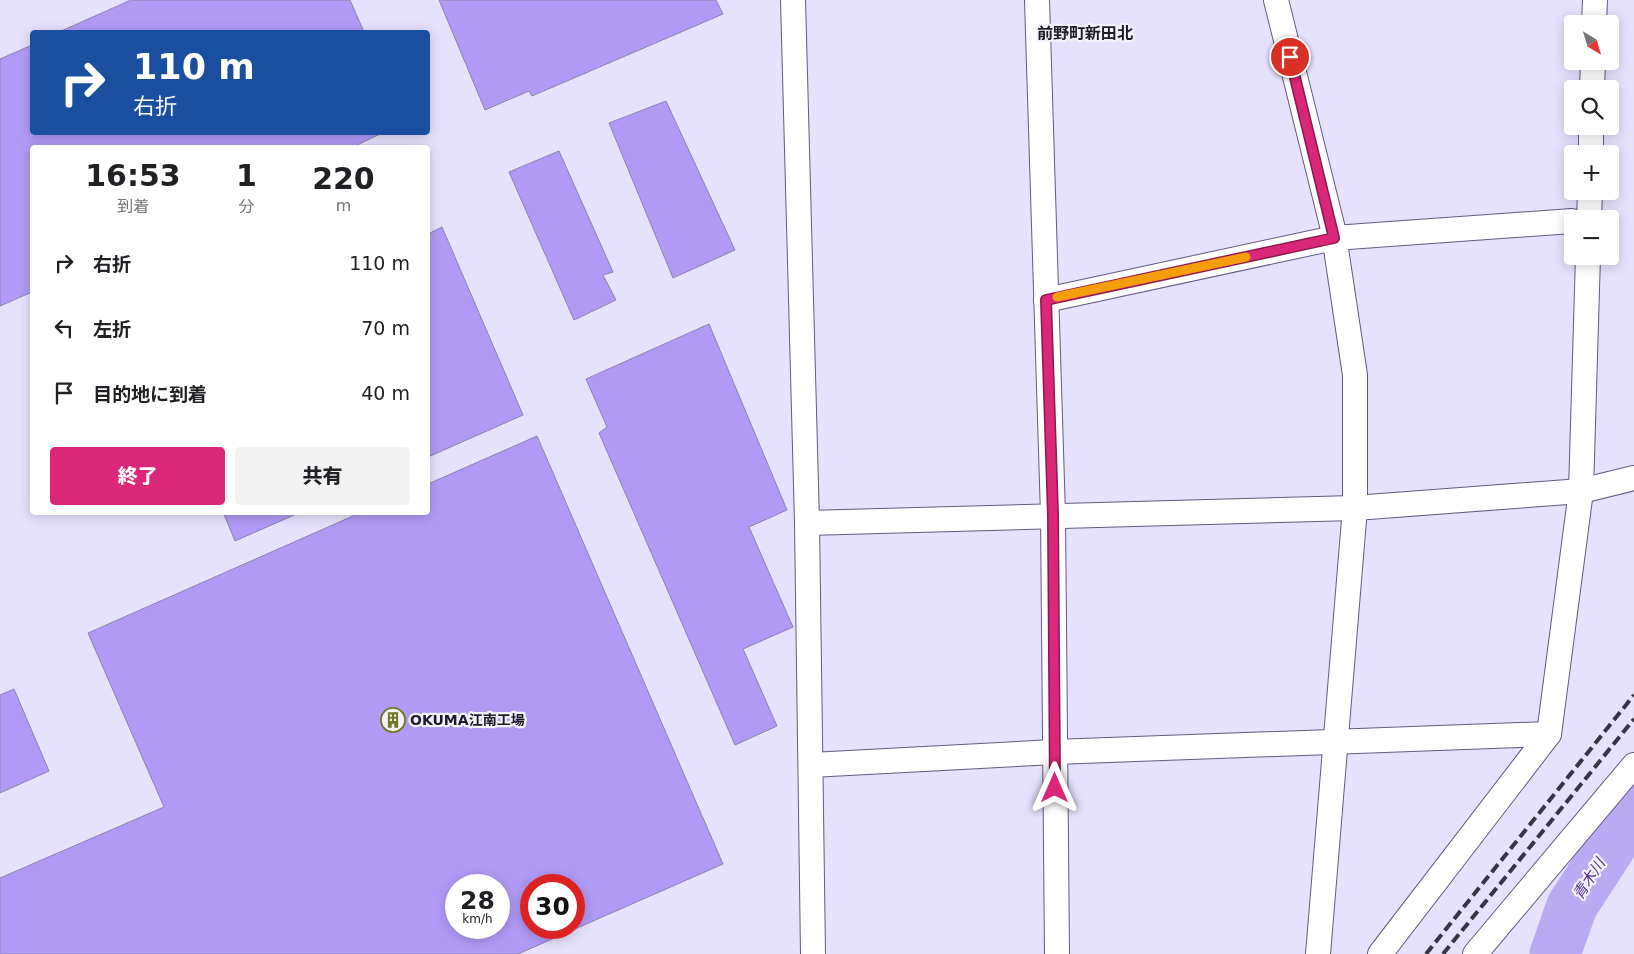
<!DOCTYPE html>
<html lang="ja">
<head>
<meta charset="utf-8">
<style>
  body { margin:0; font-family:"DejaVu Sans","Noto Sans JP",sans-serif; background:#f2f2f2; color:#202124; height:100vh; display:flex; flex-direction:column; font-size:19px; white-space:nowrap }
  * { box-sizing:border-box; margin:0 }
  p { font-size:16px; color:#757577 }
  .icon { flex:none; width:28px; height:28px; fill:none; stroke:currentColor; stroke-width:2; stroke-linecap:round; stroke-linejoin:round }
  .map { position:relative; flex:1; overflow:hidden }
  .side { position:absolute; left:30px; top:145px; width:400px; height:370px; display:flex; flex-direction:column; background:#fff; border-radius:5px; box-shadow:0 2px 12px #0003 }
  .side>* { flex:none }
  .hud { position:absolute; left:30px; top:30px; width:400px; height:105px; border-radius:5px; box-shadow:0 2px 12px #0003; background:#1a4fa0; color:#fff; overflow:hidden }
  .needle { width:32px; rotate:142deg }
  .controls { position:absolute; left:1564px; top:15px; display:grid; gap:10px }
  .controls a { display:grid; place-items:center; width:55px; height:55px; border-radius:5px; background:#fff; box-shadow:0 2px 12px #0003; font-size:25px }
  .speed { position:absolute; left:445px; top:874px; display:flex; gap:10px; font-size:25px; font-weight:700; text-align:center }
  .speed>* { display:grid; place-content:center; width:65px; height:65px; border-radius:50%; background:#fff; box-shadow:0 2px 12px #0003; line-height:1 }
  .speed small { font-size:12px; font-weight:400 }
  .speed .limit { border:8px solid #d22; background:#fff; color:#111 }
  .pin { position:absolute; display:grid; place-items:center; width:42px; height:42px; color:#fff; margin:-21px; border:2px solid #fff; border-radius:50%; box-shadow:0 1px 5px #0007 }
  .me { position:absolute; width:55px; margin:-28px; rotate:0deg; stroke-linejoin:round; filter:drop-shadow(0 0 4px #0008) }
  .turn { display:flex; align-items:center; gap:18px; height:105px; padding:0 20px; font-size:22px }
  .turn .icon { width:65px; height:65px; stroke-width:2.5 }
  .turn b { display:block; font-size:35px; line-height:42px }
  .eta { display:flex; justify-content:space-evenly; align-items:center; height:85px; text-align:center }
  .eta b { font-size:30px; font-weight:800; line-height:35px }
  .cta { display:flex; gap:10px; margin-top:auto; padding:10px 20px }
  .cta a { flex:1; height:58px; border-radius:5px; background:#db2777; color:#fff; font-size:20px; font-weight:800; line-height:58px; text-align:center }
  .cta a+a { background:#f2f2f2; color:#202124 }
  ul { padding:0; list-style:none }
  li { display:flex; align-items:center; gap:15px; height:65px; padding:0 20px }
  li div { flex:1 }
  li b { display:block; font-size:19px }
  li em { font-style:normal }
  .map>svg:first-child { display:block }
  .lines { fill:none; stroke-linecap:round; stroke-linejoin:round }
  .river { stroke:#baaaf3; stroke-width:51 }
  .building { fill:#b09af5; stroke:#8c84ae; fill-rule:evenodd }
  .minor-casing { stroke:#625a81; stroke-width:26 }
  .minor { stroke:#fff; stroke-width:24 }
  .rail { stroke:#383447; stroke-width:4; stroke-dasharray:10 5; stroke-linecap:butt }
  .route-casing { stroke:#8e194d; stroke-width:12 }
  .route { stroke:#db2777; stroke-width:9 }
  .slow { stroke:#f59e0b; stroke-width:9 }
  .labels { text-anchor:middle; stroke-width:4.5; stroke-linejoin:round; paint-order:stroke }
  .poi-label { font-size:14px; font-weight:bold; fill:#1e1a2b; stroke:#f3f1fa; text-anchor:start }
  .water-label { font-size:15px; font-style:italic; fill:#502c94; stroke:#f3f1fa }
  .quarter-label { font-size:16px; font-weight:bold; fill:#1e1a2b; stroke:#f3f1fa }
</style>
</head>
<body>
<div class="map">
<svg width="1634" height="954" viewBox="0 0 1634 954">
  <rect width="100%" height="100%" fill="#e6e1fd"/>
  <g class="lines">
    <!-- river -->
    <polyline class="river" points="1555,954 1572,906 1634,810"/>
  </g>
  <!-- building -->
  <g class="building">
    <polygon points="131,0 350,0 364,32 59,32"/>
    <polygon points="439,0 716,0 723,14 532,96 529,91 485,110"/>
    <polygon points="32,45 32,132 384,132 351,148 32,148 32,292 0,306 0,59"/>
    <polygon points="666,101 735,250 673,278 609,123"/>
    <polygon points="559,151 613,272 603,275 616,300 574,320 509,172"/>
    <polygon points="442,227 523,415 428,457 428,234"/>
    <polygon points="709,324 787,510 749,527 793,627 743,649 777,726 735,745 599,433 607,427 586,379"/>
    <path d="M537 436 723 864 518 954H0V878L164 807 88 633 362 512H428V484ZM456 885H499V928H456ZM531 885H574V928H531Z"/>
    <polygon points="223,512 301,512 235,541"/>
    <polygon points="14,689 49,771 0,793 0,695"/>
  </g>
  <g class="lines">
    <defs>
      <g id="minor">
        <polyline points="793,0 807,523 813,954"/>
        <polyline points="1037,0 1053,515 1057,954"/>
        <polyline points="1276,0 1333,229 1355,375 1355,508 1318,954"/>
        <polyline points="1594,24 1595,0"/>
        <polyline points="1592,89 1593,61"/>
        <polyline points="1591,154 1591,126"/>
        <polyline points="1589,219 1590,191"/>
        <polyline points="1046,300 1334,238 1572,221"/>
        <polyline points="807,523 1355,508 1581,491 1634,478"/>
        <polyline points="811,765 1054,752 1549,734"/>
        <polyline points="1380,954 1549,734 1581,491 1588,256"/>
        <polyline points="1475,954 1634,765"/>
      </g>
    </defs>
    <!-- minor casing -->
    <use href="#minor" class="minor-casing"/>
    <!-- minor -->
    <use href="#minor" class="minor"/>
    <!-- rail -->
    <g class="rail">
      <polyline points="1426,954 1634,695"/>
      <polyline points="1443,954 1634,719"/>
    </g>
  </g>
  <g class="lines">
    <defs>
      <polyline id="route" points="1055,788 1053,515 1046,300 1334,238 1290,57"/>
    </defs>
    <!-- route casing -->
    <use href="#route" class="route-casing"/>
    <!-- route -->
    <use href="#route" class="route"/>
    <!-- slow -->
    <polyline class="slow" points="1057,297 1246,257"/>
  </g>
  <!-- icons -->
  <defs>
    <symbol id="building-ring" viewBox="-11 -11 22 22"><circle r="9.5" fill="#f3f1fa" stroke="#717822" stroke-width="1.5"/><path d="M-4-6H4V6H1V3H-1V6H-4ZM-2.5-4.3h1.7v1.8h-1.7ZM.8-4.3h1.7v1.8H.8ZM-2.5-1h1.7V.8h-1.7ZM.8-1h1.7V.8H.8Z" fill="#717822"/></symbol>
  </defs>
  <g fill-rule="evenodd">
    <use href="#building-ring" x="379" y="706" width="28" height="28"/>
  </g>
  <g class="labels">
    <!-- poi labels -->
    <g class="poi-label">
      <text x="410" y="725">OKUMA江南工場</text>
    </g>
    <!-- water labels -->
    <g class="water-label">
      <text transform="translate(1589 879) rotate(-57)" y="5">青木川</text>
    </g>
    <!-- quarter labels -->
    <g class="quarter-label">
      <text x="1085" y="39">前野町新田北</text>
    </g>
  </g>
</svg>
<div class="controls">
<a><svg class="needle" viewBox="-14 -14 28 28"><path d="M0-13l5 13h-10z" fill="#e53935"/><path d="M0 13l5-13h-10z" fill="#757577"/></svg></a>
<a><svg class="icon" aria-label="search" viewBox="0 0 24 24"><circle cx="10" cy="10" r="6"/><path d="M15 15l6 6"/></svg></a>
<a>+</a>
<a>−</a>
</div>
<div class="speed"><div>28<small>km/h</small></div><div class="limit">30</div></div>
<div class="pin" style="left:1290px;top:57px;background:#d93025"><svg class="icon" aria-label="arrive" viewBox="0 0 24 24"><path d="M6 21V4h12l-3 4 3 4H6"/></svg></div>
<svg class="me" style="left:1055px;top:788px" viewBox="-20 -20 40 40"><path d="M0-17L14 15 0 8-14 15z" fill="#db2777" stroke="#fff" stroke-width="4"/></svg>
<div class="hud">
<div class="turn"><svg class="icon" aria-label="right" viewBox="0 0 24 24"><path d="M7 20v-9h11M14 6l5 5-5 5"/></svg><div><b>110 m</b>右折</div></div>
</div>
<section class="side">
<div class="eta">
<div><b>16:53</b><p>到着</p></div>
<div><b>1</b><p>分</p></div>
<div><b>220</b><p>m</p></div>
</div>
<ul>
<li><svg class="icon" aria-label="right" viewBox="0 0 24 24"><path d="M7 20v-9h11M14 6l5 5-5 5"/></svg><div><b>右折</b></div><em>110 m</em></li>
<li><svg class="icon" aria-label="left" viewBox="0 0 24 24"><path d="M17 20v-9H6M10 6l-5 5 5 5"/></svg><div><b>左折</b></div><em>70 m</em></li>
<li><svg class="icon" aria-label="arrive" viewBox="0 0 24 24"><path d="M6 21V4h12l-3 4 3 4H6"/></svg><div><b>目的地に到着</b></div><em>40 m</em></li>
</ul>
<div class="cta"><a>終了</a><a>共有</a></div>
</section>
</div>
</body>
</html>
